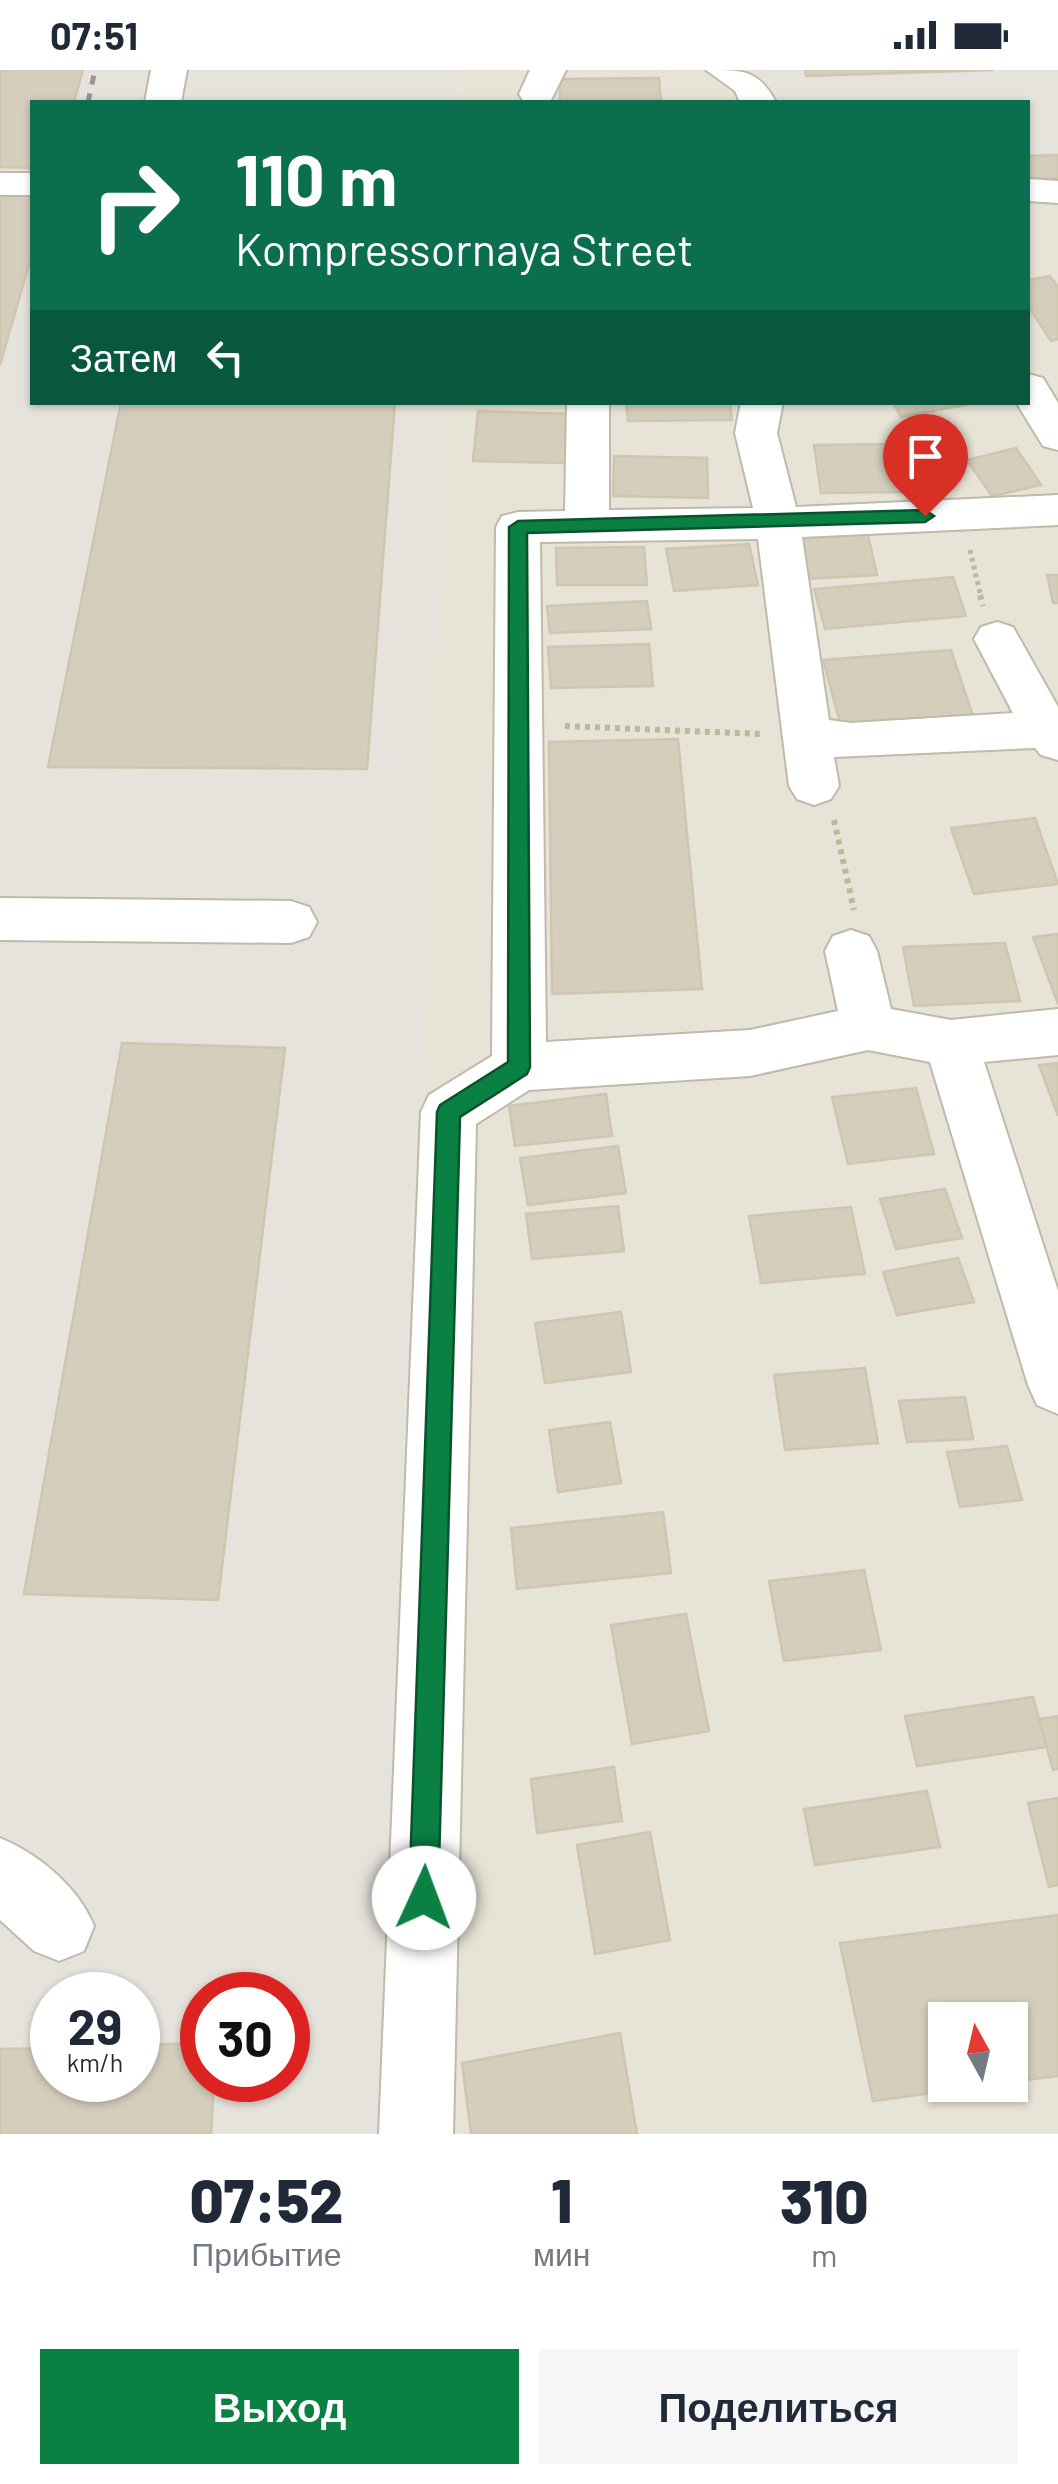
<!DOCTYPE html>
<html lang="ru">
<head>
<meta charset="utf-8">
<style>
  body { margin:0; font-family:Barlow,sans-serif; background:#f6f6f7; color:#1f2937; height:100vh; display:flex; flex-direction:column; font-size:38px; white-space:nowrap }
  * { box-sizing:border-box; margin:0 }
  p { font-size:32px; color:#747a83 }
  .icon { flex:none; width:55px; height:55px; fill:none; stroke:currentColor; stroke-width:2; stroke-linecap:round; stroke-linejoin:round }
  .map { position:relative; height:2064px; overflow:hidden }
  .details { display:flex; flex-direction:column; background:#fff; flex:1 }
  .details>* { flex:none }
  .hud { position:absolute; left:30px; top:30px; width:1000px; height:305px; border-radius:0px; box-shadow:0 2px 8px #0004; background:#0b6e4f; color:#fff; overflow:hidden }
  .needle { width:65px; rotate:352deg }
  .fabs { position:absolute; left:928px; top:1932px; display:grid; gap:20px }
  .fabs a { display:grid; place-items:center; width:100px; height:100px; border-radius:0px; background:#fff; box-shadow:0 2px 8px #0004; font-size:50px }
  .speed { position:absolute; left:30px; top:1902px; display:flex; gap:20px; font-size:50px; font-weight:700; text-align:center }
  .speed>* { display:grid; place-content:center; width:130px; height:130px; border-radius:50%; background:#fff; box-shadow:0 2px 8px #0004; line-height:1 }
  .speed small { font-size:25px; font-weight:400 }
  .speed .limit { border:15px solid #d22; background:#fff; color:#111 }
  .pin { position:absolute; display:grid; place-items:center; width:85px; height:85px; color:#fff; margin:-102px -42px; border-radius:50% 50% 50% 0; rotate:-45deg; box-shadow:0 0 10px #0007 }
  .pin .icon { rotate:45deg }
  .me { position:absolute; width:110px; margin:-55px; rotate:2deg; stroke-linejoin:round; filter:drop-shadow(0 0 8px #0008) }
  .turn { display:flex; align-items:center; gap:35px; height:210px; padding:0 40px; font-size:45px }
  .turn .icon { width:130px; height:130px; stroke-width:2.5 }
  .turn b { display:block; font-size:70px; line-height:85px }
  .then { display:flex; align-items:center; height:95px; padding:0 40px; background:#0003; gap:20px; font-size:38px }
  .eta { display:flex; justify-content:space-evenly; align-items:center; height:170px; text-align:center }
  .eta b { font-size:60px; font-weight:800; line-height:70px }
  .button { display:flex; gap:20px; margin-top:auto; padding:20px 40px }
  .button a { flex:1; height:115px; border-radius:0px; background:#0b8043; color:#fff; font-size:40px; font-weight:800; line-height:115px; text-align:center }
  .button a+a { background:#f6f6f7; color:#1f2937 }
  .status { display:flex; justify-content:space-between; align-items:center; height:70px; padding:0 50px; background:#fff; direction:ltr }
  .status svg { height:28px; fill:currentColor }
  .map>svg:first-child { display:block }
  .residential { fill:#e7e3d6; fill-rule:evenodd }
  .industrial { fill:#e6e2dc; fill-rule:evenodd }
  .building { fill:#d5cebd; stroke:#d0c6b0; stroke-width:2.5 }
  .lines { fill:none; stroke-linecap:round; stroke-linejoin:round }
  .minor-casing { stroke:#bfbaaa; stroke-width:4 }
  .path-far1 { stroke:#c1b79b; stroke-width:5; stroke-dasharray:4 4; stroke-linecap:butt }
  .path { stroke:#c1b79b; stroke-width:6; stroke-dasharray:5 5; stroke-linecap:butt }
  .minor { fill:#fff; fill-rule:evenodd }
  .rail { stroke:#979797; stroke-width:5; stroke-dasharray:9 9; stroke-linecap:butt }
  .route { fill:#0b8043; stroke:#07532c; stroke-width:2.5 }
</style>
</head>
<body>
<div class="status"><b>07:51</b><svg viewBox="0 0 49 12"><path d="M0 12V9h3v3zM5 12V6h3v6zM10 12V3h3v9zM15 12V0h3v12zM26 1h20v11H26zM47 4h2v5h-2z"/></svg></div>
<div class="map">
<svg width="1058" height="2064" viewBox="0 0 1058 2064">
  <rect width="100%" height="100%" fill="#f4f1e7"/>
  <!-- residential -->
  <g class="residential">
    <polygon points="457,0 765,0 778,32 456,32"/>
    <path d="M1028 135 1058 137V2064H378L444 333 1028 332ZM945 1950H1010V2015H945Z"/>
  </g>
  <!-- industrial -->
  <g class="industrial">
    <path d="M0 0H457L456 32H32V332L444 333 378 2064H0ZM52 1925H138V2010H52ZM202 1925H288V2010H202Z"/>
    <polygon points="765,0 1058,0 1058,137 1028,135 1028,32 778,32"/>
  </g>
  <!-- building -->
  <g class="building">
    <polygon points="0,0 83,0 74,32 32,32 32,98 0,97"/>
    <polygon points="805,0 994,0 806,6"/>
    <polygon points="659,8 661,32 560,32 560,9"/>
    <polygon points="1058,85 1058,108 1028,109 1028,86"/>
    <polygon points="0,122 32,123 32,184 0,295"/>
    <polygon points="1050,206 1058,217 1058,269 1051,271 1028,236 1028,210"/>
    <polygon points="121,332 395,332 367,699 48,697"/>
    <polygon points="626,332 730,332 732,350 628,351"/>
    <polygon points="893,332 981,332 901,347"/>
    <polygon points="478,341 571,344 569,393 473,391"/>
    <polygon points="899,374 907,422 821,423 814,375"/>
    <polygon points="1016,378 1041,415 992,426 967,390"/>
    <polygon points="614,386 707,388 708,428 613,426"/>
    <polygon points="867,461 877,505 804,509 795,465"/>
    <polygon points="749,474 758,515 674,521 666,479"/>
    <polygon points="644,477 647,515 557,515 556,478"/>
    <polygon points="1047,505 1058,505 1058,533 1053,533"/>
    <polygon points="953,507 966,546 825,559 814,519"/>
    <polygon points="647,531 651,559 550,563 547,536"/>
    <polygon points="649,574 653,616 551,618 548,577"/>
    <polygon points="951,580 974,649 842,660 823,590"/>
    <polygon points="678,669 702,919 552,924 549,672"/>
    <polygon points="1035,748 1058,814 974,824 951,758"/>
    <polygon points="1058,864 1058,934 1033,867"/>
    <polygon points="1005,873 1020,931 914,936 903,877"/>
    <polygon points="122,973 285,978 218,1530 24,1524"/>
    <polygon points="1058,993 1058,1046 1039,995"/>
    <polygon points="916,1018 934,1084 848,1094 832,1027"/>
    <polygon points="606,1024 612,1066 515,1076 509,1036"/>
    <polygon points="618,1076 626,1123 528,1135 520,1088"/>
    <polygon points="945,1119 962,1168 896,1179 880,1129"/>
    <polygon points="618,1136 624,1181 532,1189 526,1144"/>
    <polygon points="851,1137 865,1204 761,1213 749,1146"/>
    <polygon points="958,1188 974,1232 897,1245 883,1202"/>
    <polygon points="621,1242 631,1302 545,1313 535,1253"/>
    <polygon points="865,1298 878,1373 785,1380 774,1305"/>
    <polygon points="965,1327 973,1369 907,1372 899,1331"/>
    <polygon points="610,1352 621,1413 558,1422 549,1360"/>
    <polygon points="1007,1376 1022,1430 960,1437 947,1382"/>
    <polygon points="663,1442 671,1503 517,1519 511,1458"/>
    <polygon points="864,1500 881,1580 784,1591 769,1511"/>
    <polygon points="686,1544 709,1661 632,1674 611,1555"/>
    <polygon points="1033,1627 1047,1677 917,1696 905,1646"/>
    <polygon points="1058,1646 1058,1699 1053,1700 1039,1649"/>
    <polygon points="614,1697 622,1751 537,1763 531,1709"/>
    <polygon points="927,1721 940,1777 815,1795 804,1739"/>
    <polygon points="1058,1728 1058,1815 1049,1817 1028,1733"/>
    <polygon points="650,1762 670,1870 595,1884 577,1775"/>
    <polygon points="1058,1845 1058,2006 1010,2012 1010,1950 945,1950 945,2015 990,2015 873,2031 840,1873"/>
    <polygon points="620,1963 637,2064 471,2064 462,1993"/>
    <polygon points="202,1973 202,2010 214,2010 211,2064 0,2064 0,1979 52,1978 52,2010 138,2010 138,1975"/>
  </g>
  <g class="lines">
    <defs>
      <g id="minor">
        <polygon points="151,0 187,0 181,32 145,32"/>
        <polygon points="530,0 566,0 550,32 524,32 519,24"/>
        <path d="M706 0C745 0 758 0 776 32H740L735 21Z"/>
        <rect x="0" y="103" width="32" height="22"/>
        <polygon points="1028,109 1058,111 1058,133 1028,131"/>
        <polygon points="1028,304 1043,308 1058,333 1058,380 1043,376 1016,332 1028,332"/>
        <polygon points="567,332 609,332 609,440 753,438 735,363 741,332 783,332 777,363 796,437 1058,425 1058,455 802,467 829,650 851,653 1013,643 974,569 981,557 997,552 1013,557 1058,637 1058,690 1041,685 1035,678 834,687 839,716 831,729 814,735 797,729 789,716 758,469 540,472 546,972 750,960 838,941 825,881 833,866 851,860 869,866 877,881 891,939 951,950 1058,939 1058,985 984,992 1058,1221 1058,1344 1037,1335 1028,1315 930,992 868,980 750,1006 529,1020 476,1054 453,2064 379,2064 421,1042 429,1025 492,986 496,457 502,446 518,442 565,441"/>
        <polygon points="0,828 291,831 309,837 317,852 309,867 291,873 0,870"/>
        <path d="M0 1768C39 1784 78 1817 94 1856L84 1881 59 1891 34 1881 0 1850Z"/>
      </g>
    </defs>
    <!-- minor casing -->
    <use href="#minor" class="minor-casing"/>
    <!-- path-far1 -->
    <polyline class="path-far1" points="970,480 981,527"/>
    <!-- path -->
    <g class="path">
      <polyline points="980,525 983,536"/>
      <polyline points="565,656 762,664"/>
      <polyline points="834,750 854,840"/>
    </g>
    <!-- minor -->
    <use href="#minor" class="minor"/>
    <!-- rail -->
    <polyline class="rail" points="88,32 95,0"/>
  </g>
  <!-- route -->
  <polygon class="route" points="925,440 934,446 925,452 527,463 530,997 527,1004 460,1047 438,1828 434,1839 424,1843 413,1839 409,1828 437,1042 440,1035 508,992 509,457 518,451"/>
</svg>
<div class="fabs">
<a><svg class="needle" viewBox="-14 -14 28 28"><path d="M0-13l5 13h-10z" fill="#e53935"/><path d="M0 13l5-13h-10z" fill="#747a83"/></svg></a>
</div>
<div class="speed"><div>29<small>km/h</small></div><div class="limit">30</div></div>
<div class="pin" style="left:925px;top:446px;background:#d93025"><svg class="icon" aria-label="arrive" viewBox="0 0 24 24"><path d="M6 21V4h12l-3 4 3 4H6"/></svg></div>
<svg class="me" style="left:424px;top:1828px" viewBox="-20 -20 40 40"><circle r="19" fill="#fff"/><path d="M0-13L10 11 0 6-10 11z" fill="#0b8043"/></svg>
<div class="hud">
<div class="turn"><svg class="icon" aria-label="right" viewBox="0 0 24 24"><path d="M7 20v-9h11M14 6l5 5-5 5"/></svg><div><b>110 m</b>Kompressornaya Street</div></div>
<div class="then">Затем<svg class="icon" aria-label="left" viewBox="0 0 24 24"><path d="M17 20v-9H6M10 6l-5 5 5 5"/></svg></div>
</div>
</div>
<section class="details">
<div class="eta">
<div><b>07:52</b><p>Прибытие</p></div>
<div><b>1</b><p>мин</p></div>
<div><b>310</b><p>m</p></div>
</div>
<div class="button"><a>Выход</a><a>Поделиться</a></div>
</section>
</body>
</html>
